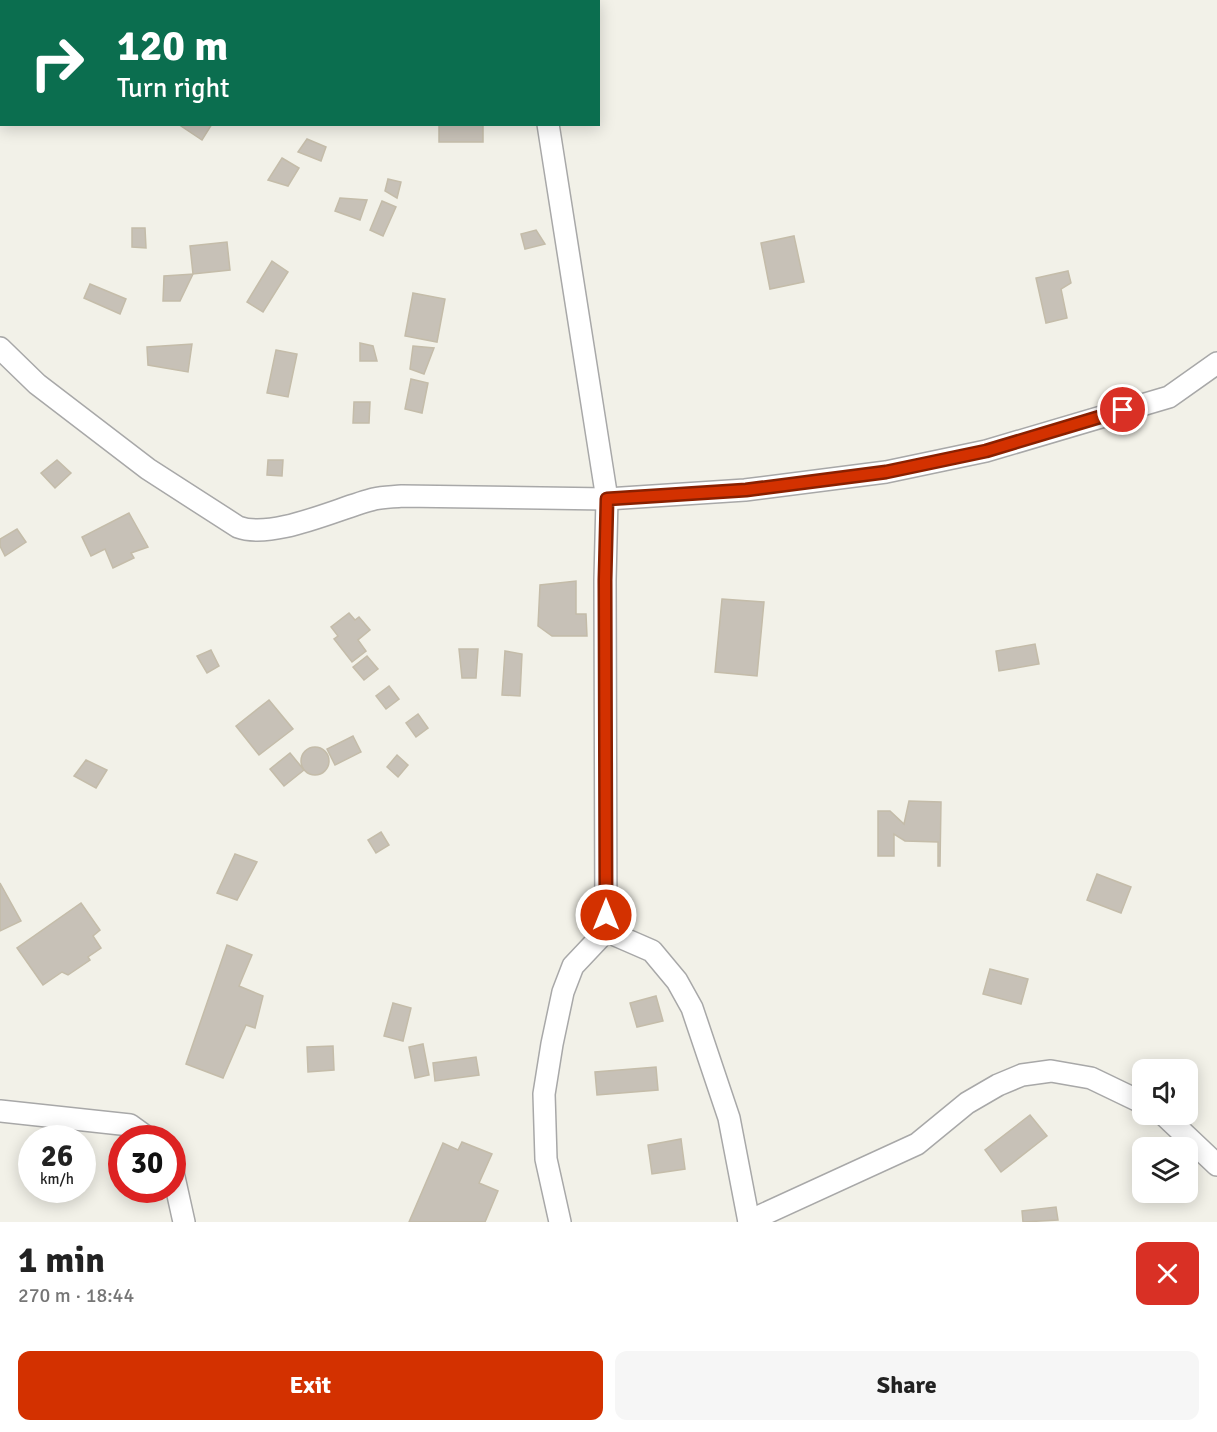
<!DOCTYPE html>
<html lang="en">
<head>
<meta charset="utf-8">
<style>
  body { margin:0; font-family:Signika,sans-serif; background:#f6f6f6; color:#222; height:100vh; display:flex; flex-direction:column; font-size:22px; white-space:nowrap }
  * { box-sizing:border-box; margin:0 }
  p { font-size:20px; color:#767676 }
  .icon { flex:none; width:33px; height:33px; fill:none; stroke:currentColor; stroke-width:2; stroke-linecap:round; stroke-linejoin:round }
  .map { position:relative; height:1222px; overflow:hidden }
  .drawer { display:flex; flex-direction:column; background:#fff; flex:1 }
  .drawer>* { flex:none }
  .guide { position:absolute; left:0px; top:0px; width:600px; height:126px; box-shadow:0 3px 15px #0003; background:#0b6e4f; color:#fff; overflow:hidden }
  .tools { position:absolute; left:1132px; top:1059px; display:grid; gap:12px }
  .tools a { display:grid; place-items:center; width:66px; height:66px; border-radius:12px; background:#fff; box-shadow:0 3px 15px #0003; font-size:30px }
  .speed { position:absolute; left:18px; top:1125px; display:flex; gap:12px; font-size:30px; font-weight:700; text-align:center }
  .speed>* { display:grid; place-content:center; width:78px; height:78px; border-radius:50%; background:#fff; box-shadow:0 3px 15px #0003; line-height:1 }
  .speed small { font-size:15px; font-weight:400 }
  .speed .limit { border:9px solid #d22; background:#fff; color:#111 }
  .pin { position:absolute; display:grid; place-items:center; width:51px; height:51px; color:#fff; margin:-26px; border:3px solid #fff; border-radius:50%; box-shadow:0 2px 6px #0007 }
  .me { position:absolute; width:66px; margin:-33px; rotate:0deg; stroke-linejoin:round; filter:drop-shadow(0 0 4px #0008) }
  .turn { display:flex; align-items:center; gap:21px; height:126px; padding:0 18px; font-size:27px }
  .turn .icon { width:78px; height:78px; stroke-width:2.5 }
  .turn b { display:block; font-size:42px; line-height:51px }
  .round { display:grid; place-items:center; flex:none; width:63px; height:63px; border-radius:12px; background:#f6f6f6 }
  .overview { display:flex; align-items:center; justify-content:space-between; height:102px; padding:0 18px }
  h1 { font-size:36px; font-weight:800; line-height:45px }
  .action { display:flex; gap:12px; margin-top:auto; padding:12px 18px }
  .action a { flex:1; height:69px; border-radius:12px; background:#d33100; color:#fff; font-size:24px; font-weight:800; line-height:69px; text-align:center }
  .action a+a { background:#f6f6f6; color:#222 }
  .map>svg:first-child { display:block }
  .building { fill:#c7c1b7; stroke:#c4bca9; stroke-width:1.5 }
  .lines { fill:none; stroke-linecap:round; stroke-linejoin:round }
  .street-casing { stroke:#a8a8a8; stroke-width:24 }
  .path { stroke:#ff9d6c; stroke-width:4; stroke-dasharray:3 3; stroke-linecap:butt }
  .street { stroke:#fff; stroke-width:21 }
  .route-casing { stroke:#892000; stroke-width:15 }
  .route { stroke:#d33100; stroke-width:10 }
</style>
</head>
<body>
<div class="map">
<svg width="1217" height="1222" viewBox="0 0 1217 1222">
  <rect width="100%" height="100%" fill="#f2f1e8"/>
  <!-- building -->
  <g class="building">
    <polygon points="178,124 212,124 202,140"/>
    <rect x="439" y="124" width="44" height="18"/>
    <polygon points="307,139 326,147 321,161 298,152"/>
    <polygon points="282,158 299,168 288,186 268,180"/>
    <polygon points="388,179 401,182 397,198 385,191"/>
    <polygon points="340,198 367,200 360,220 335,211"/>
    <polygon points="382,201 396,207 383,236 370,230"/>
    <polygon points="132,228 145,228 146,248 132,247"/>
    <polygon points="536,230 545,244 525,249 521,234"/>
    <polygon points="794,236 804,282 770,289 761,243"/>
    <polygon points="227,242 230,270 193,274 190,246"/>
    <polygon points="272,261 288,272 263,312 247,302"/>
    <polygon points="1068,271 1071,283 1061,289 1067,318 1046,323 1036,278"/>
    <polygon points="193,274 180,301 163,301 164,276"/>
    <polygon points="90,284 126,299 120,314 84,298"/>
    <polygon points="413,293 445,299 437,342 405,336"/>
    <polygon points="360,343 373,346 377,361 360,361"/>
    <polygon points="192,344 188,372 148,365 147,347"/>
    <polygon points="413,346 434,348 424,374 410,369"/>
    <polygon points="276,350 297,354 288,397 267,393"/>
    <polygon points="411,379 428,383 422,413 405,409"/>
    <polygon points="354,402 370,402 369,423 353,423"/>
    <polygon points="57,460 71,473 55,488 41,473"/>
    <polygon points="268,460 283,460 282,476 267,475"/>
    <polygon points="129,513 148,547 131,553 134,558 113,568 105,549 91,556 82,537"/>
    <polygon points="17,529 26,542 5,556 0,546 0,539"/>
    <polygon points="576,581 576,614 586,614 587,636 552,636 538,626 540,585"/>
    <polygon points="722,599 764,602 757,676 715,672"/>
    <polygon points="349,613 355,620 359,617 370,630 358,640 366,651 352,662 334,639 338,636 331,627"/>
    <polygon points="1035,644 1039,664 999,671 996,651"/>
    <polygon points="459,649 478,649 476,678 462,678"/>
    <polygon points="211,650 219,666 207,673 197,656"/>
    <polygon points="505,651 522,654 520,696 502,695"/>
    <polygon points="367,656 378,669 364,680 353,667"/>
    <polygon points="389,686 399,699 386,709 376,696"/>
    <polygon points="269,700 293,729 259,755 236,726"/>
    <polygon points="418,714 428,728 416,737 406,723"/>
    <polygon points="353,736 361,752 335,765 327,749"/>
    <circle cx="315" cy="761" r="14"/>
    <polygon points="290,753 304,770 284,786 270,769"/>
    <polygon points="397,755 408,765 398,777 387,767"/>
    <polygon points="86,760 107,770 96,788 74,776"/>
    <polygon points="909,801 941,802 940,866 938,866 938,842 905,841 894,834 894,856 878,856 878,811 890,811 904,824"/>
    <polygon points="381,832 389,845 376,853 368,840"/>
    <polygon points="235,854 257,862 237,900 217,893"/>
    <polygon points="1097,874 1131,887 1121,913 1087,900"/>
    <polygon points="0,883 21,921 0,931"/>
    <polygon points="81,903 100,930 93,936 101,948 88,957 90,960 68,975 62,972 43,985 17,948"/>
    <polygon points="227,945 252,955 239,986 263,996 255,1028 246,1025 223,1078 186,1064"/>
    <polygon points="990,969 1028,979 1021,1004 983,994"/>
    <polygon points="656,996 663,1021 637,1027 630,1003"/>
    <polygon points="393,1003 411,1008 403,1041 384,1036"/>
    <polygon points="423,1044 429,1075 415,1078 409,1047"/>
    <polygon points="333,1046 334,1070 308,1072 307,1047"/>
    <polygon points="476,1057 479,1075 435,1081 433,1063"/>
    <polygon points="656,1067 658,1090 597,1095 595,1072"/>
    <polygon points="1030,1115 1047,1136 1001,1172 985,1150"/>
    <polygon points="681,1139 685,1169 652,1174 648,1145"/>
    <polygon points="462,1142 492,1154 479,1183 498,1191 485,1222 409,1222 443,1143 458,1150"/>
    <polygon points="1056,1207 1058,1220 1023,1222 1022,1211"/>
  </g>
  <g class="lines">
    <defs>
      <g id="street">
        <polyline points="533,0 533,2"/>
        <polyline points="116,2 118,0"/>
        <polyline points="548,124 607,499 605,580 606,931 573,966 563,992 552,1044 544,1094 546,1159 560,1222"/>
        <path d="M0 348 37 384 148 469 238 527C273 540 338 508 374 499 383 497 393 497 402 496L607 499 745 490 886 472 986 451 1169 397 1217 363"/>
        <polyline points="606,931 652,951 677,981 692,1008 729,1118 749,1222"/>
        <polyline points="0,1111 130,1125 148,1138"/>
        <polyline points="1163,1114 1217,1165"/>
        <polyline points="172,1168 184,1222"/>
        <polyline points="749,1221 917,1144 967,1103 998,1085 1022,1075 1051,1071 1091,1078 1143,1103"/>
      </g>
    </defs>
    <!-- street casing -->
    <use href="#street" class="street-casing"/>
    <!-- path -->
    <polyline class="path" points="0,102 2,100"/>
    <!-- street -->
    <use href="#street" class="street"/>
  </g>
  <g class="lines">
    <defs>
      <polyline id="route" points="606,915 605,580 607,499 746,490 886,472 986,451 1123,410"/>
    </defs>
    <!-- route casing -->
    <use href="#route" class="route-casing"/>
    <!-- route -->
    <use href="#route" class="route"/>
  </g>
</svg>
<div class="tools">
<a><svg class="icon" aria-label="sound" viewBox="0 0 24 24"><path d="M4 9h4l5-4v14l-5-4H4zM17 9q2 3 0 6"/></svg></a>
<a><svg class="icon" aria-label="layers" viewBox="0 0 24 24"><path d="M12 4l9 5-9 5-9-5zM3 14l9 5 9-5"/></svg></a>
</div>
<div class="speed"><div>26<small>km/h</small></div><div class="limit">30</div></div>
<div class="pin" style="left:1123px;top:410px;background:#d93025"><svg class="icon" aria-label="arrive" viewBox="0 0 24 24"><path d="M6 21V4h12l-3 4 3 4H6"/></svg></div>
<svg class="me" style="left:606px;top:915px" viewBox="-20 -20 40 40"><circle r="17" fill="#d33100" stroke="#fff" stroke-width="3"/><path d="M0-11L8 9 0 5-8 9z" fill="#fff"/></svg>
<div class="guide">
<div class="turn"><svg class="icon" aria-label="right" viewBox="0 0 24 24"><path d="M7 20v-9h11M14 6l5 5-5 5"/></svg><div><b>120 m</b>Turn right</div></div>
</div>
</div>
<section class="drawer">
<div class="overview"><div><h1>1 min</h1><p>270 m · 18:44</p></div><a class="round" style="background:#d93025;color:#fff"><svg class="icon" aria-label="close" viewBox="0 0 24 24"><path d="M6 6l12 12M18 6L6 18"/></svg></a></div>
<div class="action"><a>Exit</a><a>Share</a></div>
</section>
</body>
</html>
